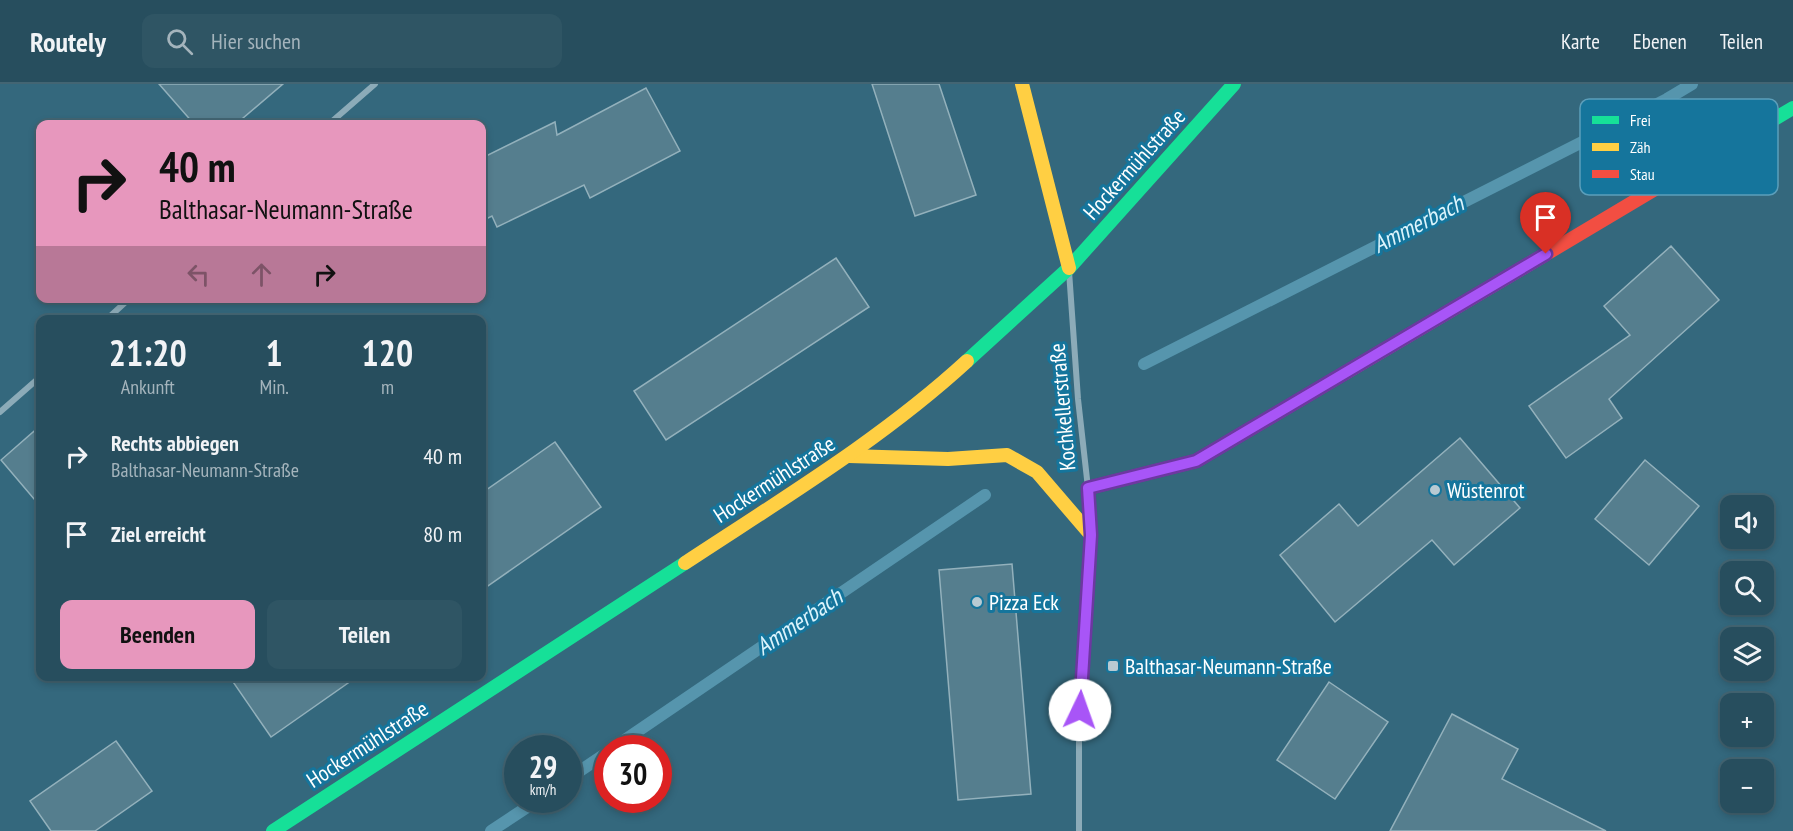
<!DOCTYPE html>
<html lang="de">
<head>
<meta charset="utf-8">
<style>
  body { margin:0; font-family:"PT Sans Narrow",sans-serif; background:#2f5564; color:#f1f3f6; height:100vh; display:flex; flex-direction:column; font-size:22px; white-space:nowrap }
  * { box-sizing:border-box; margin:0 }
  p { font-size:20px; color:#a4b4bc }
  .icon { flex:none; width:33px; height:33px; fill:none; stroke:currentColor; stroke-width:2; stroke-linecap:round; stroke-linejoin:round }
  .map { position:relative; flex:1; overflow:hidden }
  .drawer { position:absolute; left:36px; top:231px; width:450px; height:366px; display:flex; flex-direction:column; background:#274e5e; border-radius:12px; box-shadow:0 3px 9px #0003,0 0 0 2px #436573 }
  .drawer>* { flex:none }
  .guide { position:absolute; left:36px; top:36px; width:450px; height:183px; border-radius:12px; box-shadow:0 3px 9px #0003,0 0 0 2px #436573; background:#e797bd; color:#111; overflow:hidden }
  .controls { position:absolute; left:1720px; top:411px; display:grid; gap:12px }
  .controls a { display:grid; place-items:center; width:54px; height:54px; border-radius:12px; background:#274e5e; box-shadow:0 3px 9px #0003,0 0 0 2px #436573; font-size:30px }
  .speed { position:absolute; left:504px; top:651px; display:flex; gap:12px; font-size:30px; font-weight:700; text-align:center }
  .speed>* { display:grid; place-content:center; width:78px; height:78px; border-radius:50%; background:#274e5e; box-shadow:0 3px 9px #0003,0 0 0 2px #436573; line-height:1 }
  .speed small { font-size:15px; font-weight:400 }
  .speed .limit { border:9px solid #d22; background:#fff; color:#111 }
  .pin { position:absolute; display:grid; place-items:center; width:51px; height:51px; color:#fff; margin:-62px -26px; border-radius:50% 50% 50% 0; rotate:-45deg; box-shadow:0 0 6px #0007 }
  .pin .icon { rotate:45deg }
  .me { position:absolute; width:66px; margin:-33px; rotate:3deg; stroke-linejoin:round; filter:drop-shadow(0 0 4px #0008) }
  .turn { display:flex; align-items:center; gap:21px; height:126px; padding:0 24px; font-size:27px }
  .turn .icon { width:78px; height:78px; stroke-width:2.5 }
  .turn b { display:block; font-size:42px; line-height:51px }
  .lanes { display:flex; align-items:center; height:57px; padding:0 24px; background:#0003; justify-content:center; gap:30px; direction:ltr }
  .lanes .off { opacity:.35 }
  .eta { display:flex; justify-content:space-evenly; align-items:center; height:102px; text-align:center }
  .eta b { font-size:36px; font-weight:700; line-height:42px }
  .cta { display:flex; gap:12px; margin-top:auto; padding:12px 24px }
  .cta a { flex:1; height:69px; border-radius:12px; background:#e797bd; color:#111; font-size:24px; font-weight:700; line-height:69px; text-align:center }
  .cta a+a { background:#2f5564; color:#f1f3f6 }
  ul { padding:0; list-style:none }
  li { display:flex; align-items:center; gap:18px; height:78px; padding:0 24px }
  li div { flex:1 }
  li b { display:block; font-size:22px }
  li em { font-style:normal }
  header { display:flex; align-items:center; gap:36px; box-sizing:border-box; height:84px; padding:0 30px; background:#274e5e; border-bottom:2px solid #436573 }
  header strong { font-size:28px }
  nav { display:flex; gap:33px; margin-inline-start:auto; font-size:21px }
  .search { width:420px; height:54px; background:#2f5564; display:flex; align-items:center; gap:15px; box-sizing:border-box; padding:0 21px; border-radius:12px; color:#a4b4bc; font-size:22px }
  .map>svg:first-child { display:block }
  .lines { fill:none; stroke-linecap:round; stroke-linejoin:round }
  .stream { stroke:#5695ad; stroke-width:12 }
  .building { fill:#557e8e; stroke:#93b1bc; stroke-width:1.5 }
  .street { stroke:#8cabb8; stroke-width:6 }
  .fast { stroke:#16e098; stroke-width:14 }
  .slow { stroke:#ffcf43; stroke-width:14 }
  .jam { stroke:#f24e42; stroke-width:14 }
  .route-casing { stroke:#6d37a1; stroke-width:15 }
  .route { stroke:#a855f7; stroke-width:10 }
  .poi-dot { fill:#b8cad2; stroke:#15759c; stroke-width:2 }
  .labels { text-anchor:middle; stroke-width:6; stroke-linejoin:round; paint-order:stroke }
  .street-label { font-size:22px; fill:#fff; stroke:#15759c }
  .poi-label { font-size:22px; fill:#fff; stroke:#15759c; text-anchor:start }
  .water-label { font-size:24px; font-style:italic; fill:#dcf4fc; stroke:#15759c }
  .key { fill:#15759c; stroke:#5b9eba; stroke-width:1.5 }
  .key-label { font-size:16px; fill:#fff }
</style>
</head>
<body>
<header>
<strong>Routely</strong>
<div class="search"><svg class="icon" aria-label="search" viewBox="0 0 24 24"><circle cx="10" cy="10" r="6"/><path d="M15 15l6 6"/></svg>Hier suchen</div>
<nav><a>Karte</a><a>Ebenen</a><a>Teilen</a></nav>
</header>
<div class="map">
<svg width="1793" height="747" viewBox="0 0 1793 747">
  <rect width="100%" height="100%" fill="#34687d"/>
  <g class="lines">
    <!-- stream -->
    <g class="stream">
      <polyline points="1144,280 1667,15 1692,0"/>
      <polyline points="613,664 985,411"/>
      <polyline points="568,695 608,668"/>
      <polyline points="491,747 538,716"/>
    </g>
  </g>
  <!-- building -->
  <g class="building">
    <polygon points="159,0 283,0 236,40 194,40"/>
    <polygon points="872,0 939,0 976,111 915,132"/>
    <polygon points="646,4 680,67 590,114 584,101 497,143 492,132 482,137 482,74 555,38 557,51"/>
    <polygon points="1671,162 1719,216 1609,315 1622,334 1566,374 1529,322 1630,251 1604,222"/>
    <polygon points="836,174 869,223 666,356 634,307"/>
    <polygon points="40,342 40,422 1,376"/>
    <polygon points="1460,354 1520,424 1454,481 1432,456 1335,538 1280,471 1339,420 1358,442"/>
    <polygon points="555,358 601,423 482,506 482,409"/>
    <polygon points="1645,376 1699,422 1649,481 1595,435"/>
    <polygon points="1012,480 1031,710 958,716 939,486"/>
    <polygon points="229,592 358,592 271,653"/>
    <polygon points="1329,598 1388,638 1335,715 1277,676"/>
    <polygon points="1452,630 1518,665 1502,695 1606,747 1390,747"/>
    <polygon points="116,657 152,707 95,747 51,747 30,717"/>
  </g>
  <g class="lines">
    <!-- street -->
    <g class="street">
      <polyline points="329,40 375,0"/>
      <polyline points="1069,187 1078,315 1088,404 1091,451 1079,648 1079,747"/>
      <polyline points="106,236 130,214"/>
      <polyline points="0,328 40,293"/>
    </g>
    <!-- fast -->
    <g class="fast">
      <polyline points="1687,86 1793,24"/>
      <polyline points="967,277 1069,184 1234,0"/>
      <polyline points="273,747 685,479"/>
    </g>
    <!-- slow -->
    <g class="slow">
      <polyline points="1022,0 1069,184"/>
      <polyline points="1345,289 1541,173"/>
      <polyline points="849,372 948,375 1007,371 1037,388 1091,451"/>
      <path d="M685 479C782 415 882 355 967 277"/>
    </g>
    <!-- jam -->
    <g class="jam">
      <polyline points="1541,173 1687,86"/>
      <polyline points="1088,404 1196,377 1345,289"/>
    </g>
  </g>
  <g class="lines">
    <defs>
      <polyline id="route" points="1080,626 1091,451 1088,404 1196,377 1546,170"/>
    </defs>
    <!-- route casing -->
    <use href="#route" class="route-casing"/>
    <!-- route -->
    <use href="#route" class="route"/>
  </g>
  <!-- markers -->
  <g class="poi-dot">
    <circle cx="1435" cy="406" r="6"/>
    <circle cx="977" cy="518" r="6"/>
    <rect x="1107" y="576" width="12" height="12" rx="3"/>
  </g>
  <g class="labels">
    <!-- street labels -->
    <g class="street-label">
      <text transform="translate(1134 80) rotate(-48)" y="8">Hockermühlstraße</text>
      <text transform="translate(1062 323) rotate(-95)" y="8">Kochkellerstraße</text>
      <text transform="translate(774 395) rotate(-33)" y="8">Hockermühlstraße</text>
      <text transform="translate(367 660) rotate(-33)" y="8">Hockermühlstraße</text>
    </g>
    <!-- poi labels -->
    <g class="poi-label">
      <text x="1447" y="414">Wüstenrot</text>
      <text x="989" y="526">Pizza Eck</text>
      <text x="1125" y="590">Balthasar-Neumann-Straße</text>
    </g>
    <!-- water labels -->
    <g class="water-label">
      <text transform="translate(1418 140) rotate(-27)" y="8">Ammerbach</text>
      <text transform="translate(799 538) rotate(-34)" y="8">Ammerbach</text>
    </g>
  </g>
  <!-- legend -->
  <rect x="1580" y="15" width="198" height="96" rx="9" class="key"/>
  <rect x="1592" y="32" width="27" height="8" fill="#16e098"/>
  <rect x="1592" y="59" width="27" height="8" fill="#ffcf43"/>
  <rect x="1592" y="86" width="27" height="8" fill="#f24e42"/>
  <g class="key-label">
    <text x="1630" y="42">Frei</text>
    <text x="1630" y="69">Zäh</text>
    <text x="1630" y="96">Stau</text>
  </g>
</svg>
<div class="controls">
<a><svg class="icon" aria-label="sound" viewBox="0 0 24 24"><path d="M4 9h4l5-4v14l-5-4H4zM17 9q2 3 0 6"/></svg></a>
<a><svg class="icon" aria-label="search" viewBox="0 0 24 24"><circle cx="10" cy="10" r="6"/><path d="M15 15l6 6"/></svg></a>
<a><svg class="icon" aria-label="layers" viewBox="0 0 24 24"><path d="M12 4l9 5-9 5-9-5zM3 14l9 5 9-5"/></svg></a>
<a>+</a>
<a>−</a>
</div>
<div class="speed"><div>29<small>km/h</small></div><div class="limit">30</div></div>
<div class="pin" style="left:1546px;top:170px;background:#d93025"><svg class="icon" aria-label="arrive" viewBox="0 0 24 24"><path d="M6 21V4h12l-3 4 3 4H6"/></svg></div>
<svg class="me" style="left:1080px;top:626px" viewBox="-20 -20 40 40"><circle r="19" fill="#fff"/><path d="M0-13L10 11 0 6-10 11z" fill="#a855f7"/></svg>
<div class="guide">
<div class="turn"><svg class="icon" aria-label="right" viewBox="0 0 24 24"><path d="M7 20v-9h11M14 6l5 5-5 5"/></svg><div><b>40 m</b>Balthasar-Neumann-Straße</div></div>
<div class="lanes"><svg class="icon off" aria-label="left" viewBox="0 0 24 24"><path d="M17 20v-9H6M10 6l-5 5 5 5"/></svg><svg class="icon off" aria-label="ahead" viewBox="0 0 24 24"><path d="M12 20V5M6 11l6-6 6 6"/></svg><svg class="icon" aria-label="right" viewBox="0 0 24 24"><path d="M7 20v-9h11M14 6l5 5-5 5"/></svg></div>
</div>
<section class="drawer">
<div class="eta">
<div><b>21:20</b><p>Ankunft</p></div>
<div><b>1</b><p>Min.</p></div>
<div><b>120</b><p>m</p></div>
</div>
<ul>
<li><svg class="icon" aria-label="right" viewBox="0 0 24 24"><path d="M7 20v-9h11M14 6l5 5-5 5"/></svg><div><b>Rechts abbiegen</b><p>Balthasar-Neumann-Straße</p></div><em>40 m</em></li>
<li><svg class="icon" aria-label="arrive" viewBox="0 0 24 24"><path d="M6 21V4h12l-3 4 3 4H6"/></svg><div><b>Ziel erreicht</b></div><em>80 m</em></li>
</ul>
<div class="cta"><a>Beenden</a><a>Teilen</a></div>
</section>
</div>
</body>
</html>
